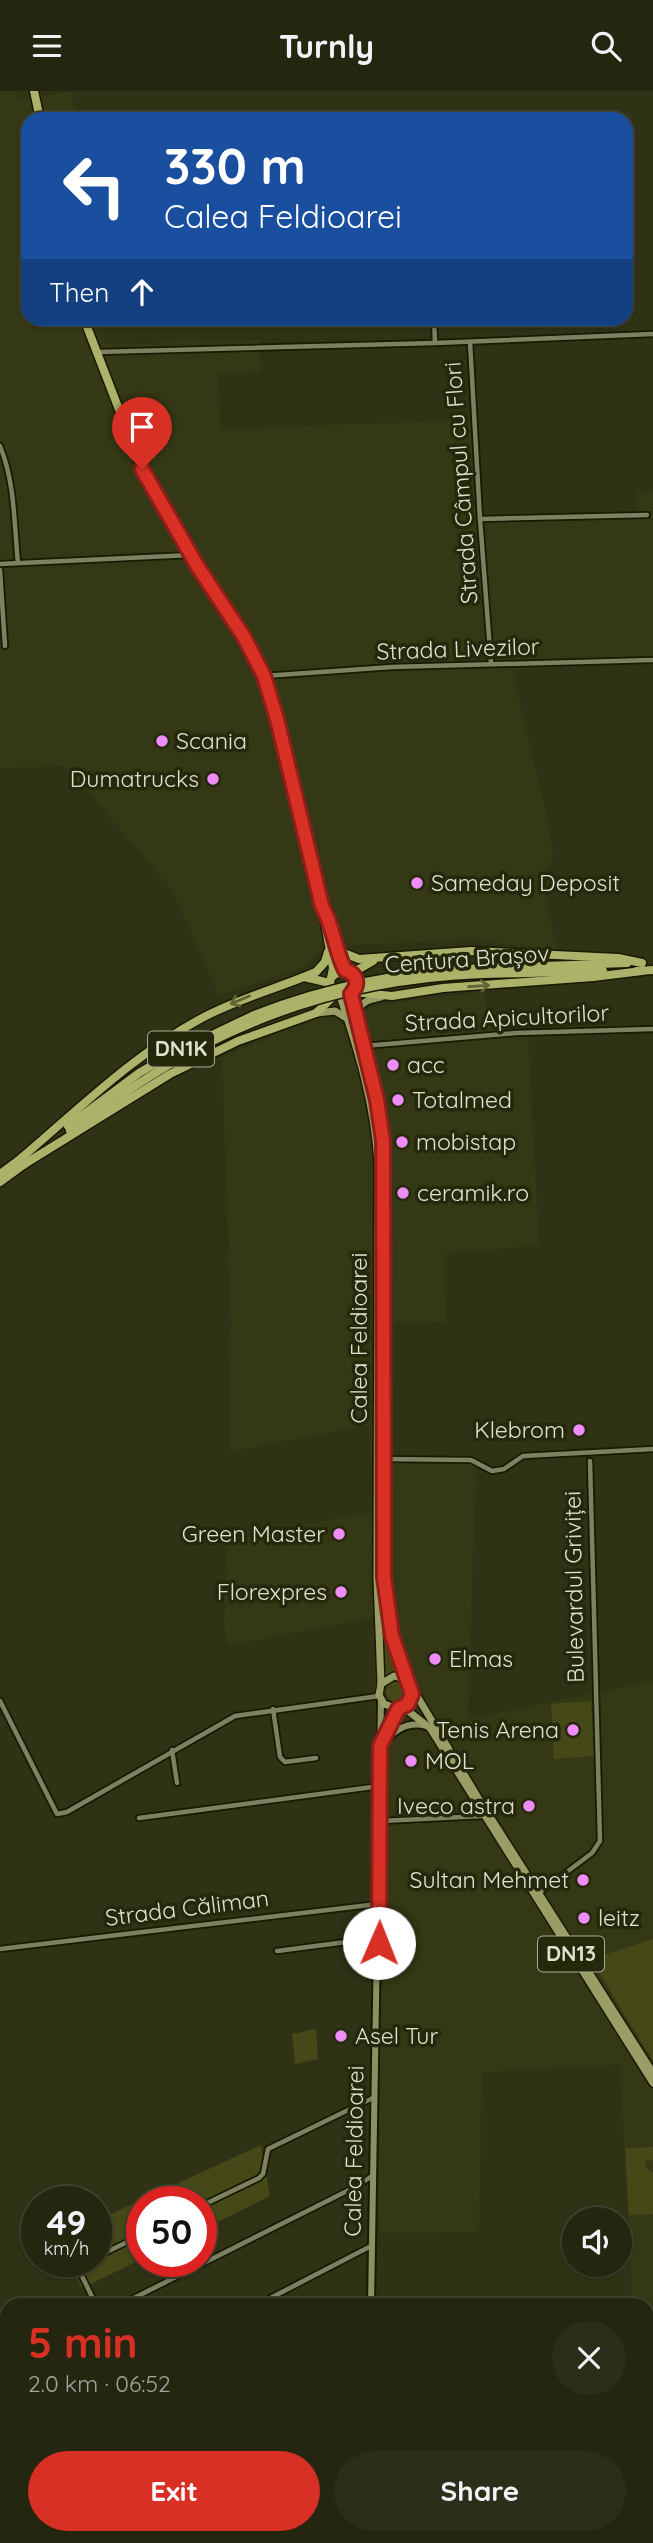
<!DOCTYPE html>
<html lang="en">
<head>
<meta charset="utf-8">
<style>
  body { margin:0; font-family:Quicksand,sans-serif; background:#2c2e19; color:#f1f3f6; height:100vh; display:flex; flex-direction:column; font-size:26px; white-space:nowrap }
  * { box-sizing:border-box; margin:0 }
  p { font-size:23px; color:#a3a59f }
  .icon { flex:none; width:38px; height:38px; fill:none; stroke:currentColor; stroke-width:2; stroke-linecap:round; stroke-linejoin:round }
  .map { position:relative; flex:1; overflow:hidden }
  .details { position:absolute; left:0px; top:2207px; width:654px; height:247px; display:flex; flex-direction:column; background:#242610; border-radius:21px 21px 0 0; box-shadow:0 2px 5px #0004,0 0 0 2px #414330 }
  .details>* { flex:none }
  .guide { position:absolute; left:21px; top:21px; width:612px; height:214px; border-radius:21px; box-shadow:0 2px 5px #0004,0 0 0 2px #414330; background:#1a4fa0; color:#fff; overflow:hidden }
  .buttons { position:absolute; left:562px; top:2116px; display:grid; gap:14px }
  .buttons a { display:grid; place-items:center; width:70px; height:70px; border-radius:50%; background:#242610; box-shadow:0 2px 5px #0004,0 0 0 2px #414330; font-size:35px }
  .speed { position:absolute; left:21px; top:2095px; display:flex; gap:14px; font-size:35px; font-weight:700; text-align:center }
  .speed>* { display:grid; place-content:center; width:91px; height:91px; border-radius:50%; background:#242610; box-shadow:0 2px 5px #0004,0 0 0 2px #414330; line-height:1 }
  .speed small { font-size:18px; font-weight:400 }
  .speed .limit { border:10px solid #d22; background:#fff; color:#111 }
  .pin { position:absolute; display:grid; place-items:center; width:60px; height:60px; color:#fff; margin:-72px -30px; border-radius:50% 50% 50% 0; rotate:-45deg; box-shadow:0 0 7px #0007 }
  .pin .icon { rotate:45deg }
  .me { position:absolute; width:77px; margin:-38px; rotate:1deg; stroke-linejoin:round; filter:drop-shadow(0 0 5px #0008) }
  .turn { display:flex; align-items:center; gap:24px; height:147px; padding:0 28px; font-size:32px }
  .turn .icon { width:91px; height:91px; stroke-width:2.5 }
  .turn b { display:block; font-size:49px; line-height:60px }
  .then { display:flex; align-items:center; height:66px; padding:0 28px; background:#0003; gap:14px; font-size:26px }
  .round { display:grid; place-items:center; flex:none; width:74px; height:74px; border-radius:37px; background:#2c2e19 }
  .headline { display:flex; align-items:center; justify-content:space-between; height:119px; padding:0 28px }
  h1 { font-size:42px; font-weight:700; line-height:52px; color:#d93025 }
  .button { display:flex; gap:14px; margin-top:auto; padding:14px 28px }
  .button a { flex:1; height:80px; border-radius:42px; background:#d93025; color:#fff; font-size:28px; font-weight:700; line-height:80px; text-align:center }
  .button a+a { background:#2c2e19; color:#f1f3f6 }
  header { display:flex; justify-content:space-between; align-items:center; height:91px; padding:0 28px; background:#242610; font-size:32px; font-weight:700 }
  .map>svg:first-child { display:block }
  .built { fill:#353814 }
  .green { fill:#454917 }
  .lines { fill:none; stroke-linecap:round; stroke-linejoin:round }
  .street-casing { stroke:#181a01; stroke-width:8 }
  .secondary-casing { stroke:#181a01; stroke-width:10 }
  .primary-casing { stroke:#181a01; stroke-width:10 }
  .highway-casing { stroke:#181a01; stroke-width:11 }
  .street { stroke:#7d8162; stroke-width:4.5 }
  .secondary { stroke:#8b9064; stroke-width:6 }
  .primary { stroke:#999e66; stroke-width:7 }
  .highway { stroke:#abb269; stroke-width:8 }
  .highway-bridge-casing { stroke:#181a01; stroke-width:11; stroke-linecap:butt }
  .highway-bridge { stroke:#abb269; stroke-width:8 }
  .oneway { stroke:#626636 }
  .route-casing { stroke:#8d1f18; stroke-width:18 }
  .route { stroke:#d93025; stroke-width:12 }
  .poi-dot { fill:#ee8cf8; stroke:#26280c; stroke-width:2.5 }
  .labels { text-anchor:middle; stroke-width:7; stroke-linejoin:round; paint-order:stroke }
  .shield { fill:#26280c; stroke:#a8aa95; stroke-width:2 }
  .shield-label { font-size:21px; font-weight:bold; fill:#dfe1d0 }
  .street-label { font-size:23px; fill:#dfe1d0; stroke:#26280c }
  .poi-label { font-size:23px; fill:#dfe1d0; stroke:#26280c; text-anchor:start }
</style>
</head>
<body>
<header><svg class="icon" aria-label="menu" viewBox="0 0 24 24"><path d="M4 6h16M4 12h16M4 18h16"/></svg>Turnly<svg class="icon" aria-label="search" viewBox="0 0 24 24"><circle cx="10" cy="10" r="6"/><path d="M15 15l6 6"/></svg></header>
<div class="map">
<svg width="653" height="2452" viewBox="0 0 653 2452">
  <rect width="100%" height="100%" fill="#303216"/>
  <!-- built -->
  <g class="built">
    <polygon points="0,0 16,0 17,9 72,0 75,28 28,28 28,228 101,228 105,252 152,253 174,248 260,249 261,281 218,283 221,338 476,329 478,425 639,423 636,401 653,400 653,571 512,579 549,734 553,764 543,797 557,859 472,849 346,854 316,862 307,875 219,904 173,800 86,698 63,675 0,677"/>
    <polygon points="484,901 492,939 528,940 539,1154 445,1163 446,1231 387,1232 387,1366 476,1373 468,1628 653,1590 653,2452 620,2452 620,2447 648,2446 648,2214 631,2214 631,2182 620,1974 482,1981 479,2141 379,2142 373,1527 227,1555 224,1535 226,1448 373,1421 369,1334 230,1361 229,1248 231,1235 222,966 316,927 334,926 343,934 360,934 363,921 379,913"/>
  </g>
  <!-- green -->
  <g class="green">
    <polygon points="383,1524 401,1581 391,1582 383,1588"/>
    <circle cx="397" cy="1600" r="11"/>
    <polygon points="591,1610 594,1665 554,1668 551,1613"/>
    <polygon points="653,1848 653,1970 591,1868"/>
    <polygon points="316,1938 318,1968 295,1973 292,1943"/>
    <polygon points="261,2054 270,2105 201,2139 201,2110 142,2110 142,2168 82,2197 68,2170 96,2170 96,2130"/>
    <polygon points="653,2056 653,2069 645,2070 647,2078 653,2082 653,2123 629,2124 625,2057"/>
    <polygon points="648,2414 653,2414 653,2452 625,2452 625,2447 648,2446"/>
    <polygon points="543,2447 580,2447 581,2452 543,2452"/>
  </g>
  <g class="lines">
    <defs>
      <g id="street">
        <polyline points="434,228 435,252"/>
        <polyline points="470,251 480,428 491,572"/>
        <polyline points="98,261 435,252 653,243"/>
        <path d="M0 355C15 391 14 433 18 472"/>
        <polyline points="480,428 647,424"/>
        <polyline points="0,473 191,464"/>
        <polyline points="0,479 5,555"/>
        <polyline points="264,585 392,576 653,569"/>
        <polyline points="364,955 516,942 653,938"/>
        <polyline points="383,1368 471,1369 492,1380 504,1378 523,1365 653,1358"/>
        <polyline points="0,1610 57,1723 67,1721 235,1625 379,1605"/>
        <polyline points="273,1618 280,1666 285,1671 316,1667"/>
        <polyline points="172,1659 177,1692"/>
        <polyline points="139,1727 380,1695"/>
        <polyline points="381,1730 483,1725"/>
        <polyline points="539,1802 592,1762 600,1750 590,1370"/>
        <polyline points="0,1858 378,1813"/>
        <polyline points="277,1860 377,1847"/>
        <polyline points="201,2115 259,2087 263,2083 268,2058 375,2006"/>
        <polyline points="96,2166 142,2144"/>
        <polyline points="87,2170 81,2173 79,2179 96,2214"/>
        <polyline points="120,2214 357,2095 372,2085"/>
        <polyline points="257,2214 371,2155"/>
        <polyline points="0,2273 7,2270"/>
        <polyline points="0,2323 7,2319"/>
        <polyline points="0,2386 7,2382"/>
        <polyline points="648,2394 653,2394"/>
        <polyline points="130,2446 133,2452"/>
        <polyline points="173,2446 176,2452"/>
        <polyline points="213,2446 215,2452"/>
        <polyline points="251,2446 253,2452"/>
        <polyline points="301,2446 304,2452"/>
        <polyline points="64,2452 74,2446"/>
        <polyline points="336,2452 347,2446"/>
      </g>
      <g id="secondary">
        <polyline points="384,1647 398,1618"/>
        <path d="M380 1655C393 1641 406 1629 426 1635"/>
        <polyline points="371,2214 381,1609"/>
        <polyline points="0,2441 4,2452"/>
        <polyline points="369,2452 369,2446"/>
      </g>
      <g id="primary">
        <polyline points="351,903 377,1009 383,1050 383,1460 388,1525 408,1590 480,1710 653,1982"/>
        <path d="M340 905C358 959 375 1015 378 1073L377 1488 381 1593 379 1604 384 1613 398 1618 411 1609 412 1597"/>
        <polyline points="317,922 335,920 348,928"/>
        <path d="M356 924C360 911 369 908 381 906"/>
        <polyline points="381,1593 394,1585 408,1589"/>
        <polyline points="403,1616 430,1637 653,1992"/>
      </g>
      <g id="highway">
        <polyline points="34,0 40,28"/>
        <polyline points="84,228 142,378 199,476 244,546 264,585 277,628 322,815 333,877 330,892 335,902"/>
        <polyline points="333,850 344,862 359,868 471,860 618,867 642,872"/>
        <polyline points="335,854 345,879"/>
        <polyline points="483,877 627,872"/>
        <polyline points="637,880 653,879"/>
        <polyline points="352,882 373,870"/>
        <polyline points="483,883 603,880"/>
        <polyline points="333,885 341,879 352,882 356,889 355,899"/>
        <polyline points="304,886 330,892"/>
        <polyline points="354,901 392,905 443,897 593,886 642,880"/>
        <polyline points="68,1035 139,982 168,965 254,924"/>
        <path d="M70 1040C131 996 187 958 257 930"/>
        <path d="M19 1069C78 1019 133 964 202 927 239 907 279 897 316 881L325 871 328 861"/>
        <polyline points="23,1074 170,983 238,950 316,922 335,904"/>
        <polyline points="0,1083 23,1066"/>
        <polyline points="0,1091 26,1072"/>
      </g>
    </defs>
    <!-- street casing -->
    <use href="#street" class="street-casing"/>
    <!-- secondary casing -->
    <use href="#secondary" class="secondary-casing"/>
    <!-- primary casing -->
    <use href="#primary" class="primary-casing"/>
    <!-- highway casing -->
    <use href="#highway" class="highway-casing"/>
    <!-- street -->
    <use href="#street" class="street"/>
    <!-- secondary -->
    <use href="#secondary" class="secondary"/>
    <!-- primary -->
    <use href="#primary" class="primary"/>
    <!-- highway -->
    <use href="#highway" class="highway"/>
    <defs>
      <g id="highway-bridge">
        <path d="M254 924C328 895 403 880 483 877"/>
        <path d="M257 930C330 900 405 886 483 883"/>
      </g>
    </defs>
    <!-- highway-bridge casing -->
    <use href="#highway-bridge" class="highway-bridge-casing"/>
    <!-- highway-bridge -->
    <use href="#highway-bridge" class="highway-bridge"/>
  </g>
  <!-- one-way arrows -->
  <defs><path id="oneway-shaft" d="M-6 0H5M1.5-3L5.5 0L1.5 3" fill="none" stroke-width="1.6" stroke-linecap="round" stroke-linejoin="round" transform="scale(1.75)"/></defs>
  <g class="oneway">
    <use href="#oneway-shaft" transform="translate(479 895) rotate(-4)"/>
    <use href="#oneway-shaft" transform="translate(240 909) rotate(157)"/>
  </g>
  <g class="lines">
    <defs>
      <path id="route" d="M142 378 198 476 244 546 264 585 277 628 322 815C333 834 335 859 345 879 357 883 360 893 351 903L377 1009 383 1050 384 1486 392 1545 412 1603 408 1613 398 1618 380 1655 379 1852"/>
    </defs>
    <!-- route casing -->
    <use href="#route" class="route-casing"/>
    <!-- route -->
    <use href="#route" class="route"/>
  </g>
  <!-- markers -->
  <g class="poi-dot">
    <circle cx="162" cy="650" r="7"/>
    <circle cx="213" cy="688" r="7"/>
    <circle cx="417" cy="792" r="7"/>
    <circle cx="393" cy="974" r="7"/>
    <circle cx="398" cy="1009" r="7"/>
    <circle cx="402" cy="1051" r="7"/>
    <circle cx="403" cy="1102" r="7"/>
    <circle cx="579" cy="1339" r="7"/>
    <circle cx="339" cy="1443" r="7"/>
    <circle cx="341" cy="1501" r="7"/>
    <circle cx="435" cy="1568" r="7"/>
    <circle cx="573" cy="1639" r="7"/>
    <circle cx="411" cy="1670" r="7"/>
    <circle cx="529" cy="1715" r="7"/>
    <circle cx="583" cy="1789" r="7"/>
    <circle cx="584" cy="1827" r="7"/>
    <circle cx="341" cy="1945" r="7"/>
  </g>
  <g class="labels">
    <!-- shield labels -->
    <g class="shield">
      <rect x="148" y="940.5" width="66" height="35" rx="5"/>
      <rect x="538" y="1845.5" width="66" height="35" rx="5"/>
    </g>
    <g class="shield-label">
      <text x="181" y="965">DN1K</text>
      <text x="571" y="1870">DN13</text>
    </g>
    <!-- street labels -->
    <g class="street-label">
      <text transform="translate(461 392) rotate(-94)" y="8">Strada Câmpul cu Flori</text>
      <text transform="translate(458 558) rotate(-2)" y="8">Strada Livezilor</text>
      <text transform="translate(467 868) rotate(-4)" y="8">Centura Brașov</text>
      <text transform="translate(507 927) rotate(-3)" y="8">Strada Apicultorilor</text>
      <text transform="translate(359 1247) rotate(-90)" y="8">Calea Feldioarei</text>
      <text transform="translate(574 1496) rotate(-91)" y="8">Bulevardul Griviței</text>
      <text transform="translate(187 1817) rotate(-7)" y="8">Strada Căliman</text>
      <text transform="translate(354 2060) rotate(-89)" y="8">Calea Feldioarei</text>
    </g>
    <!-- poi labels -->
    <g class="poi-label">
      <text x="176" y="658">Scania</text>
      <text x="199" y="696" text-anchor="end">Dumatrucks</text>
      <text x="431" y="800">Sameday Deposit</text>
      <text x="407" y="982">acc</text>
      <text x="412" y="1017">Totalmed</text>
      <text x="416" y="1059">mobistap</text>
      <text x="417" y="1110">ceramik.ro</text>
      <text x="565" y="1347" text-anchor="end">Klebrom</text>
      <text x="325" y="1451" text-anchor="end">Green Master</text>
      <text x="327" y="1509" text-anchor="end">Florexpres</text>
      <text x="449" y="1576">Elmas</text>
      <text x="559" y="1647" text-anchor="end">Tenis Arena</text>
      <text x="425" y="1678">MOL</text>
      <text x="515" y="1723" text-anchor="end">Iveco astra</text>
      <text x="569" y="1797" text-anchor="end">Sultan Mehmet</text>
      <text x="598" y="1835">leitz</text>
      <text x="355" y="1953">Asel Tur</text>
    </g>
  </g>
</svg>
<div class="buttons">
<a><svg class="icon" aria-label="sound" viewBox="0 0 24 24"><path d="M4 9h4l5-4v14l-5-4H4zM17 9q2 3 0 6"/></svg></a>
</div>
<div class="speed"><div>49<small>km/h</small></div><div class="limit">50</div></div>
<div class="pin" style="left:142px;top:378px;background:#d93025"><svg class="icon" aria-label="arrive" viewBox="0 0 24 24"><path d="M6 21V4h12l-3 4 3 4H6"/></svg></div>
<svg class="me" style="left:379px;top:1852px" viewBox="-20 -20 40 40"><circle r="19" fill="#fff"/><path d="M0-13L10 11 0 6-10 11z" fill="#d93025"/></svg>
<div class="guide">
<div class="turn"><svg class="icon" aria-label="left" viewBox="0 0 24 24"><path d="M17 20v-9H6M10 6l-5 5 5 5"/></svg><div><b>330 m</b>Calea Feldioarei</div></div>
<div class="then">Then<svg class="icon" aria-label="ahead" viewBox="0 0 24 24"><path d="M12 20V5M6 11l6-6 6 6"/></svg></div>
</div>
<section class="details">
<div class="headline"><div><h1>5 min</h1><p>2.0 km · 06:52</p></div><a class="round"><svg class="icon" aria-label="close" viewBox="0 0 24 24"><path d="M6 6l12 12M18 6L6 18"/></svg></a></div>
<div class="button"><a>Exit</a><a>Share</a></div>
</section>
</div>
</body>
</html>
